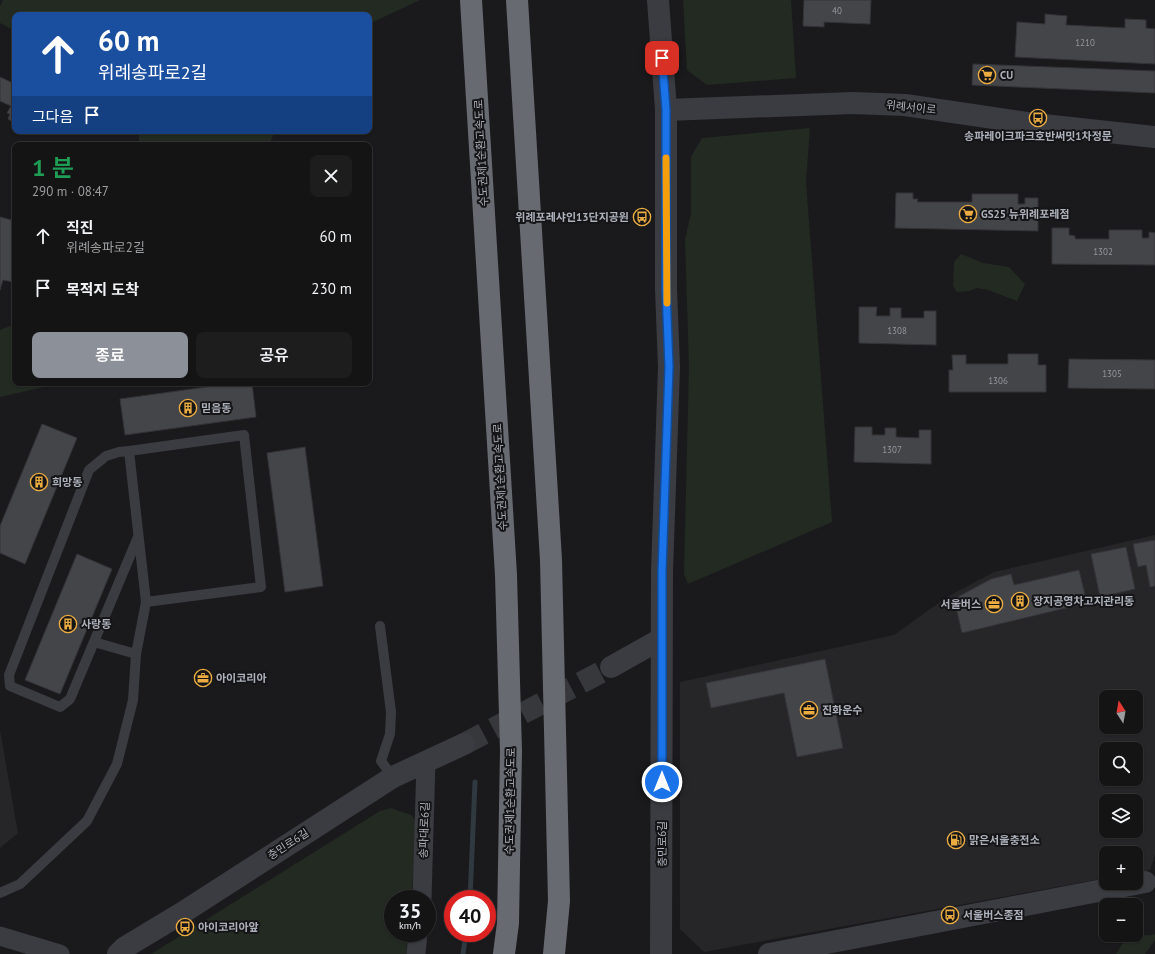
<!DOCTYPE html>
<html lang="ko">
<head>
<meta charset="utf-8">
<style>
  body { margin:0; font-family:"PT Sans","Noto Sans KR",sans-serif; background:#1d1d1e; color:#f1f3f6; height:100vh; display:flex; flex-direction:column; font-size:15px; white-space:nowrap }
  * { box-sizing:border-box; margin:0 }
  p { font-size:13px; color:#9d9ea0 }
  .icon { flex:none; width:22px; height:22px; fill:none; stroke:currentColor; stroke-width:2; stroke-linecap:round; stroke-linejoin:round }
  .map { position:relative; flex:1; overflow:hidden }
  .drawer { position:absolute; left:12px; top:142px; width:360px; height:244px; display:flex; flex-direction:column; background:#141415; border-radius:8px; box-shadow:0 1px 3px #0004,0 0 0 1px #333334 }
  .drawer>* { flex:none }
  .hud { position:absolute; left:12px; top:12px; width:360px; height:122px; border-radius:8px; box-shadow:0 1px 3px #0004,0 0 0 1px #333334; background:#1a4fa0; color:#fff; overflow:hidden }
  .needle { width:26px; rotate:349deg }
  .fabs { position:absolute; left:1099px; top:690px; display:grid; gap:8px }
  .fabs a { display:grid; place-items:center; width:44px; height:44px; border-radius:8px; background:#141415; box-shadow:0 1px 3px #0004,0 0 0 1px #333334; font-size:20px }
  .speed { position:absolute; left:384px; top:890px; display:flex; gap:8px; font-size:20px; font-weight:700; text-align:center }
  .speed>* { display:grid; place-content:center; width:52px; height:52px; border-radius:50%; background:#141415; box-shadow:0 1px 3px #0004,0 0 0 1px #333334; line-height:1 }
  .speed small { font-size:10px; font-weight:400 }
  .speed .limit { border:6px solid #d22; background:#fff; color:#111 }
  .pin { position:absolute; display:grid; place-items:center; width:34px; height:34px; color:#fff; margin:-17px; border-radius:8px; box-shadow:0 2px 6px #0006 }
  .me { position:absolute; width:44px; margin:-22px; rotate:0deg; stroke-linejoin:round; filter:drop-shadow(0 0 3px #0008) }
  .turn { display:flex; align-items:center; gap:14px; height:84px; padding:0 20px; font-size:18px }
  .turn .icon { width:52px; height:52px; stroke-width:2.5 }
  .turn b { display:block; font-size:28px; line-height:34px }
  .then { display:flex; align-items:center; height:38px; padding:0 20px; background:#0003; gap:8px; font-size:15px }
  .round { display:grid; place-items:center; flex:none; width:42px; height:42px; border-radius:8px; background:#1d1d1e }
  .headline { display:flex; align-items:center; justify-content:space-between; height:68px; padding:0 20px }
  h1 { font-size:24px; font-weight:600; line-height:30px; color:#1e9e55 }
  .cta { display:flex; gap:8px; margin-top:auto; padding:8px 20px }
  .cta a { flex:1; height:46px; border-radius:8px; background:#8c9099; color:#fff; font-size:16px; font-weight:600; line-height:46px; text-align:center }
  .cta a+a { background:#1d1d1e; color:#f1f3f6 }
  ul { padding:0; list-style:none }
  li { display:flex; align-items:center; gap:12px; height:52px; padding:0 20px }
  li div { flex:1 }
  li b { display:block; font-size:15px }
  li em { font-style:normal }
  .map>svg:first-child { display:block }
  .built { fill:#262629; fill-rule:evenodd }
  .green { fill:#222a22 }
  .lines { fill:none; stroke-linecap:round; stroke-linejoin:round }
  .stream { stroke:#303940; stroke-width:5 }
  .building { fill:#444549; stroke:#343438 }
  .tertiary-tunnel { stroke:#37383c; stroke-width:22; stroke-dasharray:22 11; stroke-linecap:butt }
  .service { stroke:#3b3c41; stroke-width:10 }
  .minor { stroke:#3b3c41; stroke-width:19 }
  .tertiary { stroke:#3b3c41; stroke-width:22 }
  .motorway { stroke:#676a71; stroke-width:22 }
  .route-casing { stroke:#114b97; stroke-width:10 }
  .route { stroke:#1a73e8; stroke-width:7 }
  .slow { stroke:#f59e0b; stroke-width:7 }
  .labels { text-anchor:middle; stroke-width:4; stroke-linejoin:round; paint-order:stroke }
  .number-label { font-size:9px; fill:#93969e }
  .poi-label { font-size:11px; font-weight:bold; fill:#adb1bb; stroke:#151517; text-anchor:start }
  .street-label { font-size:11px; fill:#adb1bb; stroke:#151517 }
</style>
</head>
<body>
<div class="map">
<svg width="1155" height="954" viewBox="0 0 1155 954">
  <rect width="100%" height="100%" fill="#1a1a1c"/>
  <!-- built -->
  <g class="built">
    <path d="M1155 535V855L1150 870 1136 873V853H1106V878L704 952 680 929V682L894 635 947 597 994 572ZM1106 697H1136V727H1106ZM1106 749H1136V779H1106ZM1106 801H1136V831H1106Z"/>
    <polygon points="0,730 18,833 0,848"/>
  </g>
  <!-- green -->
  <g class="green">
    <polygon points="3,0 420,0 369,24 369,15 15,15 15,31 0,23 0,6"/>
    <polygon points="683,0 791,0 796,78 707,85 687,70"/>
    <polygon points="810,128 806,182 832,522 688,584 684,574 689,366 685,240 691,213 691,157 702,138"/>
    <polygon points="138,131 275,131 269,145 139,145 139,132"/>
    <polygon points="961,254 983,263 1009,267 1025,284 1017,301 988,290 977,288 969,291 957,292 953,286 954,262"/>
    <polygon points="15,324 15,383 84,383 44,387 0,397 0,330"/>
    <polygon points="391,808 411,815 418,823 411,899 393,899 393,933 408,933 406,954 151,954 380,811"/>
    <path d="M1136 932C1142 936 1148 936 1155 934V940L1145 954H1116L1128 935H1136Z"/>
  </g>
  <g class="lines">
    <!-- stream -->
    <g class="stream">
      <polyline points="470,899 475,782"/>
      <polyline points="463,954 466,933"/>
    </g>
  </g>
  <!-- building -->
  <g class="building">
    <polygon points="804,0 871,0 870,24 824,22 824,27 803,26"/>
    <polygon points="1045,14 1067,16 1066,25 1125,28 1125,19 1146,20 1146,28 1155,29 1155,64 1015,57 1017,22 1045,24"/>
    <polygon points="973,64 1155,71 1155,93 972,85"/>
    <polygon points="0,77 15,84 15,123 8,119 10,114 7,113 11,106 0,101"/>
    <polygon points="896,193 913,193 913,199 918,199 917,202 972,202 972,194 1018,194 1018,204 1025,204 1025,198 1038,198 1038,231 895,228"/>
    <polygon points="0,217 15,221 15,237 13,245 15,246 15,276 13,282 3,280 0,290"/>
    <polygon points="1052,228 1069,228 1069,235 1075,236 1075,239 1109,239 1109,230 1142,230 1142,238 1149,238 1149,232 1155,233 1155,265 1052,264"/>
    <polygon points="859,307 877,307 876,316 890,316 890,308 901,308 901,318 924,318 924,311 936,311 936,345 859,343"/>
    <polygon points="1008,354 1038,354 1038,365 1046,365 1046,392 949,392 949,370 953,370 952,355 966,355 966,364 1008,364"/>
    <polygon points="1069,359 1155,360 1155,389 1068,388"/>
    <polygon points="235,383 252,383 256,417 125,435 120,399"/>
    <polygon points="42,424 77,438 25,564 0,553 0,526"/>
    <polygon points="855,427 872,427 872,435 885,435 885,428 896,428 896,437 919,438 919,430 931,430 931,464 854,462"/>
    <polygon points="305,447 323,586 285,592 267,453"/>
    <polygon points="1155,540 1155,586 1150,587 1146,565 1138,567 1133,544"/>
    <polygon points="1126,547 1135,589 1100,597 1091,554"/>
    <polygon points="77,554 112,569 60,694 25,680"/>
    <polygon points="1079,570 1087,603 962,633 954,599 991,579 1011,574 1014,585"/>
    <polygon points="825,659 843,748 797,757 784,693 711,708 706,683"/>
  </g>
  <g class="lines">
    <!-- tertiary-tunnel -->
    <polyline class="tertiary-tunnel" points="464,744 611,667"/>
    <!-- service -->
    <g class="service">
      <polyline points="129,451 119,452 106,456 89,470 9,675 10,686 60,707 70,699 138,537"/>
      <polyline points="380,626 391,712 390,734 381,761 393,777"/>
      <polyline points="94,642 136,654"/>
      <polyline points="0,893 20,884 87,821 117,764 133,700 136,654 146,602 129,451 244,435 261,587 146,602"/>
    </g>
    <!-- minor -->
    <g class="minor">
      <polyline points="422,899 426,761"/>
      <polyline points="0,936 60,954"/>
      <polyline points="416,954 418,933"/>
    </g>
    <!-- tertiary -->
    <g class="tertiary">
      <polyline points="658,0 666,110 666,289 669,367 662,572 661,954"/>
      <polyline points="666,110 853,103 905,105 1034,124 1155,137"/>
      <polyline points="611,667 661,639"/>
      <polyline points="118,954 124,948 182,913 393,777 464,744"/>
      <polyline points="769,954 1145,882"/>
    </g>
    <!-- motorway -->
    <g class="motorway">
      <polyline points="471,0 506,575 511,751 508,923 504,954"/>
      <polyline points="517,0 551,560 559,901 554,954"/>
    </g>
  </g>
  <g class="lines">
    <defs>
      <polyline id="route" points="662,782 662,572 669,367 666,289 666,110 662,58"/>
    </defs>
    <!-- route casing -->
    <use href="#route" class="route-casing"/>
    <!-- route -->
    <use href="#route" class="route"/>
    <!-- slow -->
    <polyline class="slow" points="666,158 667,303"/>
  </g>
  <!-- icons -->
  <defs>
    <symbol id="supermarket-ring" viewBox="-11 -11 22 22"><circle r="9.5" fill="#151517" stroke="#ebac42" stroke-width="1.5"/><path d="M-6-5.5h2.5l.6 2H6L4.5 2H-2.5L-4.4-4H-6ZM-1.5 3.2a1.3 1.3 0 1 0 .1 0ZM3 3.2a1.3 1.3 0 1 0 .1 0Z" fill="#ebac42"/></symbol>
    <symbol id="bus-ring" viewBox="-11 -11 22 22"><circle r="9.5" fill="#151517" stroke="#ebac42" stroke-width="1.5"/><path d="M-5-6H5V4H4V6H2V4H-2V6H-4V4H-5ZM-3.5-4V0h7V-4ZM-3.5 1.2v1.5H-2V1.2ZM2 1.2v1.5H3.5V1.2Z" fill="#ebac42"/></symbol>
    <symbol id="building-ring" viewBox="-11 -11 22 22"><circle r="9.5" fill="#151517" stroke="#ebac42" stroke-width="1.5"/><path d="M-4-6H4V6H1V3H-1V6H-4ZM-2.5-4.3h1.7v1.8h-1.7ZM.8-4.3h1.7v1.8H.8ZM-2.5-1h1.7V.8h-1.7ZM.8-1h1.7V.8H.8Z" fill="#ebac42"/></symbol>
    <symbol id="office-ring" viewBox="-11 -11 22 22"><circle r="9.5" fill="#151517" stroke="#ebac42" stroke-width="1.5"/><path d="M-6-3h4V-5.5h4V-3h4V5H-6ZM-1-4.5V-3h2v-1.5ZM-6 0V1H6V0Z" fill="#ebac42"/></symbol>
    <symbol id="fuel-ring" viewBox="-11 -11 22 22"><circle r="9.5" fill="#151517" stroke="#ebac42" stroke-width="1.5"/><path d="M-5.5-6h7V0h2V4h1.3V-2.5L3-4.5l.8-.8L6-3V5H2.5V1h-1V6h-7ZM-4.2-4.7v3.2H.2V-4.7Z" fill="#ebac42"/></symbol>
  </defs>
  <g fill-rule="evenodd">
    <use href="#supermarket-ring" x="977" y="65" width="20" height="20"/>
    <use href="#bus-ring" x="1028" y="108" width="20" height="20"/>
    <use href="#supermarket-ring" x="958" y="204" width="20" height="20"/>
    <use href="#bus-ring" x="632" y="207" width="20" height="20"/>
    <use href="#building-ring" x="178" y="398" width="20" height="20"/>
    <use href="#building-ring" x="29" y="472" width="20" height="20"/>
    <use href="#building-ring" x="1010" y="591" width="20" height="20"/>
    <use href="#office-ring" x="984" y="594" width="20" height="20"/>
    <use href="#building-ring" x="58" y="614" width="20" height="20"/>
    <use href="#office-ring" x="193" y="668" width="20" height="20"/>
    <use href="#office-ring" x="799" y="700" width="20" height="20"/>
    <use href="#fuel-ring" x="946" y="830" width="20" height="20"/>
    <use href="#bus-ring" x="940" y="905" width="20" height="20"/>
    <use href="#bus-ring" x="175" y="917" width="20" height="20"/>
  </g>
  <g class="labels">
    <!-- number labels -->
    <g class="number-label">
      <text x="837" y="14">40</text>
      <text x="1085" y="46">1210</text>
      <text x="1103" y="255">1302</text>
      <text x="897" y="334">1308</text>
      <text x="1112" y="377">1305</text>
      <text x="998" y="384">1306</text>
      <text x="892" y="453">1307</text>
    </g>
    <!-- poi labels -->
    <g class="poi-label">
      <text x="1000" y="79">CU</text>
      <text x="1038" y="140" text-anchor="middle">송파레이크파크호반써밋1차정문</text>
      <text x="981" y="218">GS25 뉴위례포레점</text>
      <text x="629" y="221" text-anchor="end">위례포레샤인13단지공원</text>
      <text x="201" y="412">믿음동</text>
      <text x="52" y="486">희망동</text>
      <text x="1033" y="605">장지공영차고지관리동</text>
      <text x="981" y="608" text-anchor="end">서울버스</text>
      <text x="81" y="628">사랑동</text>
      <text x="216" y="682">아이코리아</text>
      <text x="822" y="714">진화운수</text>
      <text x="969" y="844">맑은서울충전소</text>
      <text x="963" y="919">서울버스종점</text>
      <text x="198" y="931">아이코리아앞</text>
    </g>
    <!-- street labels -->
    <g class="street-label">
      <text transform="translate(911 107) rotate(6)" y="4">위례서이로</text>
      <text transform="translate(481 153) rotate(-93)" y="4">수도권제1순환고속도로</text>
      <text transform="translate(500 477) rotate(-93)" y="4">수도권제1순환고속도로</text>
      <text transform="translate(510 801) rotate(-89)" y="4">수도권제1순환고속도로</text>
      <text transform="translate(424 830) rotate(-88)" y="4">송파대로6길</text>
      <text transform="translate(288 844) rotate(-33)" y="4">충민로6길</text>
      <text transform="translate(662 844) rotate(-90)" y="4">충민로6길</text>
    </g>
  </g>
</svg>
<div class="fabs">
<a><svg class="needle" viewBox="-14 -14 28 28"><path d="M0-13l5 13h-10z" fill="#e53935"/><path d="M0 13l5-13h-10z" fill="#9d9ea0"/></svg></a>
<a><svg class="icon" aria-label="search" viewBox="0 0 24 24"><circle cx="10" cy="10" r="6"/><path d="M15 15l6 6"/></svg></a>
<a><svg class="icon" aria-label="layers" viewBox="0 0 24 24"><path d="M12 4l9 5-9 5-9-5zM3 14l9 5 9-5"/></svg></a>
<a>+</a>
<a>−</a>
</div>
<div class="speed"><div>35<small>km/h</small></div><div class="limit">40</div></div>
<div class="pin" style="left:662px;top:58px;background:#d93025"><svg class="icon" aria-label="arrive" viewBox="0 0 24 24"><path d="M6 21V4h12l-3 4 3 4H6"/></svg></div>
<svg class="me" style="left:662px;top:782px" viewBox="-20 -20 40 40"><circle r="17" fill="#1a73e8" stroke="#fff" stroke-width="3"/><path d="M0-11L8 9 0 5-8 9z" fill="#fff"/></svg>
<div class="hud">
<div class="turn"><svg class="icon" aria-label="ahead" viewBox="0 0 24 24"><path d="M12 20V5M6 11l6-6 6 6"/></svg><div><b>60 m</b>위례송파로2길</div></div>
<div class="then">그다음<svg class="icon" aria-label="arrive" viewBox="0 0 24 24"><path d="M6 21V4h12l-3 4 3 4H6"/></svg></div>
</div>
<section class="drawer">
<div class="headline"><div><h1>1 분</h1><p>290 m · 08:47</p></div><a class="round"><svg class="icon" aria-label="close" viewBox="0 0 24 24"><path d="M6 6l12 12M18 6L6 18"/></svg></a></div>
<ul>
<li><svg class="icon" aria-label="ahead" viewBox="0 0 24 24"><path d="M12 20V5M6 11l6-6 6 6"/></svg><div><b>직진</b><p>위례송파로2길</p></div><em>60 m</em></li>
<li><svg class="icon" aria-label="arrive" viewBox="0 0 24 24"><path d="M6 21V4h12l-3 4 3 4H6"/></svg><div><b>목적지 도착</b></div><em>230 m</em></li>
</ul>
<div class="cta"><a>종료</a><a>공유</a></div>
</section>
</div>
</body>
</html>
